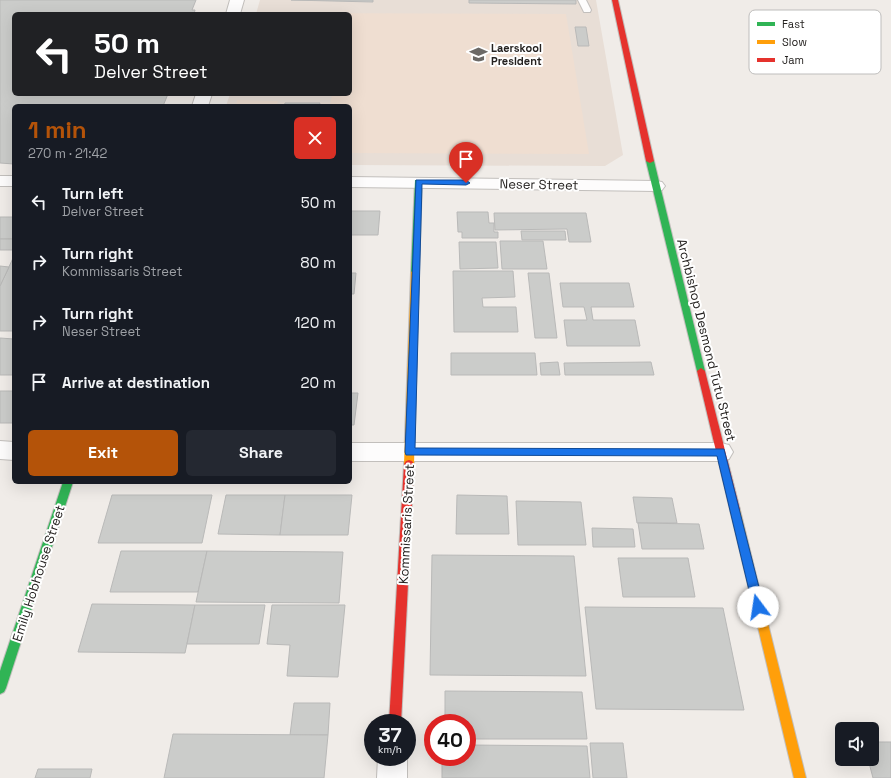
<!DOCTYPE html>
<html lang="en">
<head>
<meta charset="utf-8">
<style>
  body { margin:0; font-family:"Space Grotesk",sans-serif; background:#242831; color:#f1f3f6; height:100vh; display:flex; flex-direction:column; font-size:15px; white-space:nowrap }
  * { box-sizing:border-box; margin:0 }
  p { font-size:13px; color:#9ea1a6 }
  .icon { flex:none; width:22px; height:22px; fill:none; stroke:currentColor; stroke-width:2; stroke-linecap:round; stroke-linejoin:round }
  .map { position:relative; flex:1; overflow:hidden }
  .side { position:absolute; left:12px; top:104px; width:340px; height:380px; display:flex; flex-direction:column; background:#171b24; border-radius:6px; box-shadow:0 4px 16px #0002 }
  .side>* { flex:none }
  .banner { position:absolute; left:12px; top:12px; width:340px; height:84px; border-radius:6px; box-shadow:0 4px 16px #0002; background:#202124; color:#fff; overflow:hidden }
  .controls { position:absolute; left:835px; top:722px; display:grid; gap:8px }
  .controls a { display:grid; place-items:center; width:44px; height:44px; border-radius:6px; background:#171b24; box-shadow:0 4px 16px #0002; font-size:20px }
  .speed { position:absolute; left:364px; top:714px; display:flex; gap:8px; font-size:20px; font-weight:700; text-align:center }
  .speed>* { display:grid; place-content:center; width:52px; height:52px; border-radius:50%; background:#171b24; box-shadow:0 4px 16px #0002; line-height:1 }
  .speed small { font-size:10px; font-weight:400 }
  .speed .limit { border:6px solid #d22; background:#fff; color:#111 }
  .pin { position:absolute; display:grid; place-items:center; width:34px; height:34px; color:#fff; margin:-41px -17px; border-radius:50% 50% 50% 0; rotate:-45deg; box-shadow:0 0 4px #0007 }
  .pin .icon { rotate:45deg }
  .me { position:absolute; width:44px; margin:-22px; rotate:346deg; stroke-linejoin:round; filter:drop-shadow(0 0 3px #0008) }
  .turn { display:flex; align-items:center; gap:14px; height:84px; padding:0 16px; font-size:18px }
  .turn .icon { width:52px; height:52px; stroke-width:2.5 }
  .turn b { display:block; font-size:28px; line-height:34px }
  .round { display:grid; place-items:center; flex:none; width:42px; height:42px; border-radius:6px; background:#242831 }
  .head { display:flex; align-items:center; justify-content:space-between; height:68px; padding:0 16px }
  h1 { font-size:24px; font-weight:700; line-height:30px; color:#b45309 }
  .cta { display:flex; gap:8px; margin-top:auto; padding:8px 16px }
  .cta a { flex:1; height:46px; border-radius:6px; background:#b45309; color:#fff; font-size:16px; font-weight:700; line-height:46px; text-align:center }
  .cta a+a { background:#242831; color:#f1f3f6 }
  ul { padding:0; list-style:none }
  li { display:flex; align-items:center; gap:12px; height:60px; padding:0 16px }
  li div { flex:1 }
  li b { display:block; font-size:15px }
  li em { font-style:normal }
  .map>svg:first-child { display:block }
  .built { fill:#e8ded6 }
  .green { fill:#efded1 }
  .building { fill:#cbccca; stroke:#b9b9b8 }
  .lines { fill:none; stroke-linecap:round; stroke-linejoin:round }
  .lane-casing { stroke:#c2bfbc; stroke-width:2 }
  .street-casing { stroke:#c2bfbc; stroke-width:2 }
  .fast-casing { stroke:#c2bfbc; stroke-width:2 }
  .slow-casing { stroke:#c2bfbc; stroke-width:2 }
  .jam-casing { stroke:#c2bfbc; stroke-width:2 }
  .lane { fill:#fdfcfc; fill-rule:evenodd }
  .street { fill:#fdfcfc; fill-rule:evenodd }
  .fast { fill:#30b455; fill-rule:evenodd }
  .slow { fill:#ff9f0a; fill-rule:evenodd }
  .jam { fill:#e5322d; fill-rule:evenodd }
  .route { fill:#1a73e8; stroke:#114b97 }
  .labels { text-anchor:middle; stroke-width:4; stroke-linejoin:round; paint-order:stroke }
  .far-poi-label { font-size:11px; font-weight:bold; fill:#252220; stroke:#fff; text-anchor:start }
  .street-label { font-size:13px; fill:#252220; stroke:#fff }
  .key { fill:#fff; stroke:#bebdbc; stroke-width:1 }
  .key-label { font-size:11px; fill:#252220 }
</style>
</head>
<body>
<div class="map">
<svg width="891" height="778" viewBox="0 0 891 778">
  <rect width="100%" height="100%" fill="#f0ece8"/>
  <!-- built -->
  <polygon class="built" points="260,0 596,0 623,155 605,166 350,165 350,106 226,106 230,94 350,94 350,14 256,14"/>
  <!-- green -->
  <g class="green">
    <polygon points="272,13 566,14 589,154 350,153 350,106 330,106 332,94 350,94 350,14"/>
    <polygon points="237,100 278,101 276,106 236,106"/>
  </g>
  <!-- building -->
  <g class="building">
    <polygon points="0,0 196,0 192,10 195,10 194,14 14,14 14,94 168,94 163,106 14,106 14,164 0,163"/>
    <polygon points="291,0 373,0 373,2"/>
    <polygon points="469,0 576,0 576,4 469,3"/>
    <polygon points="575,27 586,27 589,46 578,46"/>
    <polygon points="285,103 320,103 319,106 284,106"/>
    <polygon points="350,211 380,211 378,235 350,235"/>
    <polygon points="457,212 488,212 489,223 494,223 494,232 498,232 498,238 462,238 462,232 458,232"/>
    <polygon points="494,213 586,213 591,242 569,242 567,229 495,230"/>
    <rect x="0" y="217" width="14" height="22"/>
    <polygon points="521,231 565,231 566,240 522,240"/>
    <rect x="0" y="239" width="14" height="11"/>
    <polygon points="500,241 543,241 547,269 502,269"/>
    <polygon points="459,242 496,242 498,268 460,269"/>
    <polygon points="14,256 14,331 0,331 0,286"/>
    <polygon points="0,266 9,267 0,286"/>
    <polygon points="453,271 513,271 515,297 482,298 483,307 516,307 518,332 454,332"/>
    <polygon points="350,273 356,273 354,294 350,294"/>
    <polygon points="528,273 549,273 557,338 535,338"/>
    <polygon points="560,283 629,283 634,307 591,307 593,320 635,320 640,346 567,346 564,320 587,320 584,307 563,307"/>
    <polygon points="0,338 14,339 14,375 0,375"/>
    <polygon points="451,353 535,353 537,375 451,375"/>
    <polygon points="558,362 560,375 541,375 540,363"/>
    <polygon points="651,362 654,375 565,375 564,363"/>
    <rect x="0" y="391" width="14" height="32"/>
    <polygon points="350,393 358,393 354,425 350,425"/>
    <polygon points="112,495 212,495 202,543 98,543"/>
    <polygon points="226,495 285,495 280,535 218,534"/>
    <polygon points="285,495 352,495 348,535 280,535"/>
    <polygon points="457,495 507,496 509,534 456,534"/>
    <polygon points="633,497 672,498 677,523 637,523"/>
    <polygon points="516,501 581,502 586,545 518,545"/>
    <polygon points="638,523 699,524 704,549 642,549"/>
    <polygon points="592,528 633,529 635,547 593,547"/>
    <polygon points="121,551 207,551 198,592 110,592"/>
    <polygon points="207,551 343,552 339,603 196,602"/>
    <polygon points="432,555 574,556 586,676 430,675"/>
    <polygon points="618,558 688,558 695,597 623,597"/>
    <polygon points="92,604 195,605 185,653 78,652"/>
    <polygon points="195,605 265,605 259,644 187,644"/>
    <polygon points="272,605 345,605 338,677 287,676 290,645 267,644"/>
    <polygon points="585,607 723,608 744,710 596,709"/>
    <polygon points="445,691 582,692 587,739 467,739 467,723 445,723"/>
    <polygon points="294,703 330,703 328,735 290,735"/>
    <polygon points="173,734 328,735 324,778 164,778"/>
    <polygon points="872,742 891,742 891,778 873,778 868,759 872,759"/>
    <polygon points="590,743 623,743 627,778 593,778"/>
    <polygon points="467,745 587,746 590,778 442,778 442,757 467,757"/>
    <polygon points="38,769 92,769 90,778 35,778"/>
  </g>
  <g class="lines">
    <defs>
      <polygon id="lane" points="578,0 586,0 591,10 590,12 584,12"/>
      <g id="street">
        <polygon points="230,0 244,0 240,14 226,14"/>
        <polygon points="196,94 212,94 208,106 192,106"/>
        <rect x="0" y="176" width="14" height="10"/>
        <polygon points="350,177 656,181 662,182 665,186 662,190 656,191 350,187"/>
        <polygon points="0,441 14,442 14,460 0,459"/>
        <polygon points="350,443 721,443 729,445 733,452 729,459 721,461 350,461"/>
        <polygon points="407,755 407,778 377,778 378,757 407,757"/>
      </g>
      <g id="fast">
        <polygon points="650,159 654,161 705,371 701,374 697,371 646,161"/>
        <polygon points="415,180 418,180 422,182 419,272 415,275 411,272"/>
        <polygon points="63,482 73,482 6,688 4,692 0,694 0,671"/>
      </g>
      <g id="slow">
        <polygon points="415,269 419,272 414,464 412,467 409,468 406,467 404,464 411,272"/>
        <polygon points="735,506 739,507 740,510 806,778 794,778 730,510 731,507"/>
      </g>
      <g id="jam">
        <polygon points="612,0 618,0 654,161 650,163 646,161"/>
        <polygon points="701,368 705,371 740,510 739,513 735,514 731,513 730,510 697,371"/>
        <polygon points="409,460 412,461 414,464 401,723 389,723 404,464 406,461"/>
      </g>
    </defs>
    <!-- lane casing -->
    <use href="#lane" class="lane-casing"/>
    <!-- street casing -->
    <use href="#street" class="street-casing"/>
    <!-- fast casing -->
    <use href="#fast" class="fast-casing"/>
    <!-- slow casing -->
    <use href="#slow" class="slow-casing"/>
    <!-- jam casing -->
    <use href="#jam" class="jam-casing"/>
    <!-- lane -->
    <use href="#lane" class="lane"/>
    <!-- street -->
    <use href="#street" class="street"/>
    <!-- fast -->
    <use href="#fast" class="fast"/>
    <!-- slow -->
    <use href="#slow" class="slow"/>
    <!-- jam -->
    <use href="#jam" class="jam"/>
  </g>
  <!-- route -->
  <polygon class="route" points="416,180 466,180 470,183 466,185 422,184 415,448 724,449 764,607 762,611 758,612 755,611 753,607 717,456 406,455 405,452"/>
  <!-- icons -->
  <defs>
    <symbol id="school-bare" viewBox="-9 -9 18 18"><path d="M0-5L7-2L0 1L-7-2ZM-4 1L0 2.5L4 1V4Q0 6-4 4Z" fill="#6c6966" stroke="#fff" stroke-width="2.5" paint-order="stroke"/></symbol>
  </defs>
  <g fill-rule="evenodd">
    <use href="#school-bare" x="466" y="42" width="25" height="25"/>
  </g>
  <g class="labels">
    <!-- far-poi labels -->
    <g class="far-poi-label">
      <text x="491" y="52">Laerskool<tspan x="491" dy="13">President</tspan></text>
    </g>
    <!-- street labels -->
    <g class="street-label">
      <text transform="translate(539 184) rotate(1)" y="5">Neser Street</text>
      <text transform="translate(707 340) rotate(76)" y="5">Archbishop Desmond Tutu Street</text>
      <text transform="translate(406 524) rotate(-87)" y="5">Kommissaris Street</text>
      <text transform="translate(38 573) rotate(-72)" y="5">Emily Hobhouse Street</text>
    </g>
  </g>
  <!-- legend -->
  <rect x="749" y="10" width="132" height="64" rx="6" class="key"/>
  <rect x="757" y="22" width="18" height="4" fill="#30b455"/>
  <rect x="757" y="40" width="18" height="4" fill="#ff9f0a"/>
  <rect x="757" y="58" width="18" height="4" fill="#e5322d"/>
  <g class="key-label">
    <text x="782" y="28">Fast</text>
    <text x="782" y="46">Slow</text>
    <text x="782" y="64">Jam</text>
  </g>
</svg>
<div class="controls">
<a><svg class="icon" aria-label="sound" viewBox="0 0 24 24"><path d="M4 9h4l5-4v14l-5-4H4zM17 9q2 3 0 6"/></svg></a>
</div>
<div class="speed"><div>37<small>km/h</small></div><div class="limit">40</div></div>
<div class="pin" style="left:466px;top:183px;background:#d93025"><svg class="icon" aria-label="arrive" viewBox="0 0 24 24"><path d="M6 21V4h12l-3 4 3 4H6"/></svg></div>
<svg class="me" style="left:758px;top:607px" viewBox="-20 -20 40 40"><circle r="19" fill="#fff"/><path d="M0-13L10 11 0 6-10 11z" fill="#1a73e8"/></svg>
<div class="banner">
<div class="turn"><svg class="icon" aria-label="left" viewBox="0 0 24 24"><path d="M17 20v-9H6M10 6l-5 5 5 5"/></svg><div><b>50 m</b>Delver Street</div></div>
</div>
<section class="side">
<div class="head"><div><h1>1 min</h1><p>270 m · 21:42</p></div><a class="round" style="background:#d93025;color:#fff"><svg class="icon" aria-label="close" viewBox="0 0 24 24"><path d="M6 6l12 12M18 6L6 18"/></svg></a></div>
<ul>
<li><svg class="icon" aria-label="left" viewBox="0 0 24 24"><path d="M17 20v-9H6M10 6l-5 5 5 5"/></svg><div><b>Turn left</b><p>Delver Street</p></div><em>50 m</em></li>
<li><svg class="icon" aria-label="right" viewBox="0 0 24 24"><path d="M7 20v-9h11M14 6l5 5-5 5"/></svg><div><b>Turn right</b><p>Kommissaris Street</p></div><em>80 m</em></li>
<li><svg class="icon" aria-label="right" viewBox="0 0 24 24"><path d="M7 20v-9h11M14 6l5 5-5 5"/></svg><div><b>Turn right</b><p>Neser Street</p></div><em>120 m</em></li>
<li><svg class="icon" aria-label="arrive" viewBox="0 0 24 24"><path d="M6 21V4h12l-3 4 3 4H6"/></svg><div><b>Arrive at destination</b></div><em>20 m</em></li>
</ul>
<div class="cta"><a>Exit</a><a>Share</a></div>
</section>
</div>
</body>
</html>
